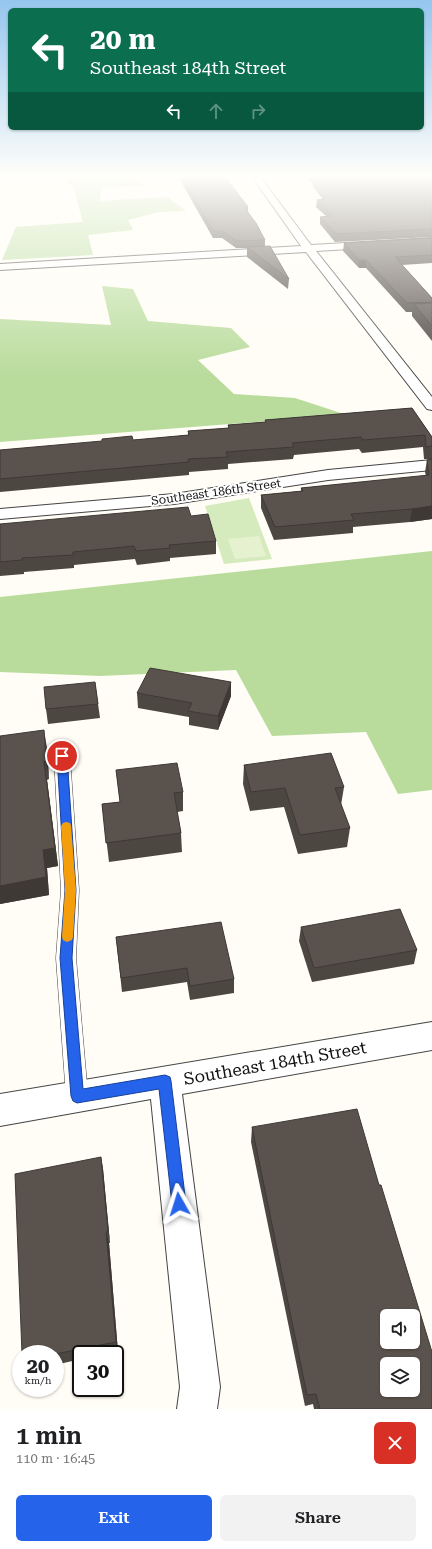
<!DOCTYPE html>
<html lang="en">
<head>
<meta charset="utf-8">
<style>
  body { margin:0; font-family:"Roboto Serif",serif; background:#f2f2f2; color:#202124; height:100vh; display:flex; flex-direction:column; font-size:15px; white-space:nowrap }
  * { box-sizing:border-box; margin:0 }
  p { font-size:13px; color:#757577 }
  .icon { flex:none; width:22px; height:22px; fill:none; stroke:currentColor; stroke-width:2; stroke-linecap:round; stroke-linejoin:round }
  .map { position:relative; height:1409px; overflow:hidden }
  .panel { display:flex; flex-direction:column; background:#fff; flex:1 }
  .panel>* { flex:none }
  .guide { position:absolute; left:8px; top:8px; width:416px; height:122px; border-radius:6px; box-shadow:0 1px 3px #0004; background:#0b6e4f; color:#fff; overflow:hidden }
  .controls { position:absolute; left:380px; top:1309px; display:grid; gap:8px }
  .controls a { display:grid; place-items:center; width:40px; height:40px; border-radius:6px; background:#fff; box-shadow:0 1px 3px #0004; font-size:20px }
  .speed { position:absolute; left:12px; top:1345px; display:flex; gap:8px; font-size:20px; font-weight:700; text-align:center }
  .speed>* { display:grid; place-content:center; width:52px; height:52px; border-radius:50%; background:#fff; box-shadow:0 1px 3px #0004; line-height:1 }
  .speed small { font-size:10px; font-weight:400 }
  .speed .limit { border:2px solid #111; border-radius:6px; background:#fff; color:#111 }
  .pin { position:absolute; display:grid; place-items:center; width:34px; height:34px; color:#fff; margin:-17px; border:2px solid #fff; border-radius:50%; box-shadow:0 1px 4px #0007 }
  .me { position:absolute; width:44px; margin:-22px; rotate:354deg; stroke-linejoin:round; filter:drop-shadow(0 0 3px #0008) }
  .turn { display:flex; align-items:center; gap:14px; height:84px; padding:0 16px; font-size:18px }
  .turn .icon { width:52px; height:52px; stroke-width:2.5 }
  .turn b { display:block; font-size:28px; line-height:34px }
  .lanes { display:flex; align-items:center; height:38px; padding:0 16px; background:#0003; justify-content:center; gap:20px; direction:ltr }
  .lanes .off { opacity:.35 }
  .round { display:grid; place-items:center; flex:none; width:42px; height:42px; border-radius:6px; background:#f2f2f2 }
  .head { display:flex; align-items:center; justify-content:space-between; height:68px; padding:0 16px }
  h1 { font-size:24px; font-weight:600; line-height:30px }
  .button { display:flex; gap:8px; margin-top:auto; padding:8px 16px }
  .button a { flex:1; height:46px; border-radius:6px; background:#2563eb; color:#fff; font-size:16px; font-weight:600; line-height:46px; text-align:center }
  .button a+a { background:#f2f2f2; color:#202124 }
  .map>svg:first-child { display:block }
  .green { fill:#d5ebbd }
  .forest { fill:#b9dc9c }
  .pitch { fill:#e6f2cf }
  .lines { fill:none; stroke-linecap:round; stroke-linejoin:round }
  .service-casing { stroke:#444; stroke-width:1 }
  .minor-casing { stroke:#444; stroke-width:2 }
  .service { fill:#fff; fill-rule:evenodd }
  .minor { fill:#fff; fill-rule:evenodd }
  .wall { fill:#4d4742 }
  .shaded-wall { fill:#3f3936 }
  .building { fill:#5a524d; stroke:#3f3936; fill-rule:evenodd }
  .route { fill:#2563eb; stroke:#184099 }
  .slow { fill:#f59e0b }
  .labels { text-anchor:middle; stroke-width:4; stroke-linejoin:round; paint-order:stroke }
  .far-street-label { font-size:12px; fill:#111; stroke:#fff }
  .near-street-label { font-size:17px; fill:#111; stroke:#fff }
</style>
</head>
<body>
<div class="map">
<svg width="432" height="1409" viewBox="0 0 432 1409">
  <rect width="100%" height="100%" fill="#fffdf5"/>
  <!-- green -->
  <polygon class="green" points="249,498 272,559 224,564 205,506"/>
  <!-- forest -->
  <g class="forest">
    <polygon points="61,178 132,178 144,185 101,188 100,201 167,197 186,211 159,212 128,220 133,230 88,235 93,255 2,260 16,227 83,222 73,186"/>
    <polygon points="102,286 133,289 148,321 231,328 250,347 198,360 234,394 295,398 347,415 0,442 0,319 111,325"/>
    <polygon points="432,551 432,790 398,794 366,732 272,736 236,670 100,676 0,672 0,597"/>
  </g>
  <!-- pitch -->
  <polygon class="pitch" points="259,536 266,556 235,559 228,539"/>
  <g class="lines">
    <defs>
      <polygon id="service" points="62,750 68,752 70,756 79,890 76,958 88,1096 85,1104 77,1107 69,1104 66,1096 56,958 61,890 54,756 56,752"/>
      <g id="minor">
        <polygon points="253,178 261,178 311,245 432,238 432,244 316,251 432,397 432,410 427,409 306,252 0,270 0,264 301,246"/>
        <polygon points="432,460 432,470 328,480 174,504 0,519 0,509 174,494 328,470"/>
        <polygon points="432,1022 432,1050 182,1094 220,1387 217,1409 177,1409 180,1387 151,1099 0,1126 0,1094"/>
      </g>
    </defs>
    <!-- service casing -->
    <use href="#service" class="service-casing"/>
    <!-- minor casing -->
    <use href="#minor" class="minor-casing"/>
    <!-- service -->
    <use href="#service" class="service"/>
    <!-- minor -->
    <use href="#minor" class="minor"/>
  </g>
  <!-- wall -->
  <g class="wall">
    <polygon points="179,178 226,178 248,207 248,213 265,240 265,246 289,279 288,289 247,257 247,248 236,248 222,238 213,238"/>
    <polygon points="307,178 432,178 432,237 335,242 320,224 320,217 326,216 316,207 317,200 322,199 322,198 313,187 313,185"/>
    <polygon points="432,238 432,263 402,265 432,298 432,341 412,316 412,312 406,312 366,268 359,268 343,251 344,243"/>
    <polygon points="412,408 432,437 432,459 424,459 423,447 362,453 359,449 294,455 293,459 228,464 228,469 189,472 189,475 0,492 0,450 133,440 188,435 188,431 228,428 228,425 265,422 265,420"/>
    <polygon points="432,459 432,519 410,522 353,527 353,533 274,540 261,508 261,495 301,491 301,488 426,476 425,472 427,460"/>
    <polygon points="191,516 216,541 216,554 170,558 170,561 137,565 135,559 74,565 74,568 24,572 24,574 0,576 0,524"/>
    <polygon points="95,682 100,718 48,724 46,709"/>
    <polygon points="231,682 231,696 218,730 189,725 189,717 138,708 137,693"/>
    <polygon points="0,736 47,748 49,779 47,780 58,866 47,868 49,895 0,904"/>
    <polygon points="244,765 344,787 341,805 350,828 347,847 298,854 284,807 250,811 243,784"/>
    <polygon points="116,770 183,792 183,811 177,812 181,833 182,852 109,862 102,804 120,802"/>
    <polygon points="301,927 417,950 414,964 312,982 299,941"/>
    <polygon points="116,937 234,979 234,993 190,1000 187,982 122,992"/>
    <polygon points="252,1127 432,1409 314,1409 313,1404 305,1406 251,1142"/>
    <polygon points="101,1157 103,1169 110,1243 109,1243 118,1352 108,1354 81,1354 81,1359 55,1365 55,1354"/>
  </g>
  <!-- shaded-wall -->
  <g class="shaded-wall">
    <rect x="359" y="260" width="7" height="8"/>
    <polygon points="432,506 432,519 410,522 412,509"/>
    <polygon points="231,682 231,696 218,730 218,716"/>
    <polygon points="44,730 47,748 49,779 46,761"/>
    <polygon points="44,762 47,780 58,866 47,868 49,895 0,904 0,886 43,850"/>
    <polygon points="101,1157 103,1169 110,1243 108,1231"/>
    <polygon points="106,1232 109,1243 118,1352 116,1342"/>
  </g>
  <!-- building -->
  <g class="building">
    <polygon points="183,178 226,178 248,207 244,207 256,223 265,240 236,241 222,231 213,231"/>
    <polygon points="313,178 432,178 432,229 336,234 320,217 333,216 317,200 325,199 322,197 328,196 313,180 316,180"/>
    <polygon points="432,238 432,255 395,257 432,298 432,302 407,303 366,260 359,260 344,243"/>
    <polygon points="270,246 289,279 247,247"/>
    <polygon points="432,303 432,326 414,304"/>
    <polygon points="412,408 432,437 432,446 426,447 425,435 363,440 361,437 292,443 294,447 226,452 228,457 188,459 189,462 0,479 0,450 102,441 102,439 132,436 133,440 189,435 188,431 229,428 228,425 266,422 265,420"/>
    <polygon points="432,459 432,506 412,509 351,514 354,520 275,527 261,495 303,491 301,488 429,475 427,460"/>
    <polygon points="188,507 191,516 208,514 216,541 169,545 170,548 136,551 134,546 73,552 73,555 22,558 22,560 0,562 0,524"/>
    <polygon points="150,668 231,682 218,716 188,711 192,703 137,693"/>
    <polygon points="95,682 98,704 46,709 44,687"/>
    <polygon points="44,730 46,761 44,762 55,848 43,850 46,877 0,886 0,736"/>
    <polygon points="331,753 344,787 335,788 350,828 300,835 285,788 251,792 244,765"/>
    <polygon points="177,763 183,792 174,793 181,833 106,843 102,804 120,802 116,770"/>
    <polygon points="400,909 417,950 314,968 301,927"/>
    <polygon points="221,922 234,979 190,986 187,968 121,978 116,937"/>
    <path d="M357 1109 379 1185H381L432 1352V1409H320L316 1394 307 1395 252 1127ZM387 1316H413V1342H387ZM387 1364H413V1390H387Z"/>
    <polygon points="101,1157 108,1231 106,1232 116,1342 55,1354 22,1354 15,1174"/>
  </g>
  <!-- sky -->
  <linearGradient id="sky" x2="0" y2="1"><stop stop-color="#95c6ee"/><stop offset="0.47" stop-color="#fffefa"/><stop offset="1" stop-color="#fffefa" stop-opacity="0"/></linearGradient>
  <rect width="432" height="375" fill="url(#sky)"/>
  <!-- route -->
  <polygon class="route" points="62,753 67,756 76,890 72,958 83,1089 165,1075 170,1077 171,1081 186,1204 184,1209 179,1211 174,1209 172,1204 159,1089 77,1103 73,1101 71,1096 60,958 65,890 57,756"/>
  <!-- slow -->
  <polygon class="slow" points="66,822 70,823 71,826 76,890 73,937 72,940 67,942 63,940 62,937 65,890 61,826 63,823"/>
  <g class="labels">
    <!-- far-street labels -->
    <g class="far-street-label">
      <text transform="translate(216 492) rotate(-8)" y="4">Southeast 186th Street</text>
    </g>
    <!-- near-street labels -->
    <g class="near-street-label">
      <text transform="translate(275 1063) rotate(-10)" y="6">Southeast 184th Street</text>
    </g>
  </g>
</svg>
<div class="controls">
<a><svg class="icon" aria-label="sound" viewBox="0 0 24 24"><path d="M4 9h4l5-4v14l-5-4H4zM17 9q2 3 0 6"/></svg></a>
<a><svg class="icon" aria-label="layers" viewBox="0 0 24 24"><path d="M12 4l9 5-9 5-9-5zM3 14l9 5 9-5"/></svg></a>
</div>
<div class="speed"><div>20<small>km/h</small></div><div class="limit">30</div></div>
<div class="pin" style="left:62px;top:756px;background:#d93025"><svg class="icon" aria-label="arrive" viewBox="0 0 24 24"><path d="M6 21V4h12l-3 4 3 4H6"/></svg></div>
<svg class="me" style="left:179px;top:1204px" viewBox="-20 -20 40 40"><path d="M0-17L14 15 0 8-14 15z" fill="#2563eb" stroke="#fff" stroke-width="4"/></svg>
<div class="guide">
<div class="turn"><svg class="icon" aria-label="left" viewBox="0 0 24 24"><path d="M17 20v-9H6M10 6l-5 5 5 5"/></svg><div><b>20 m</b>Southeast 184th Street</div></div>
<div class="lanes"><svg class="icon" aria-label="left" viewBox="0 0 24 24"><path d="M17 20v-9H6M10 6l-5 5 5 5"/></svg><svg class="icon off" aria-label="ahead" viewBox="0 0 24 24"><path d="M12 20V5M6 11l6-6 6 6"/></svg><svg class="icon off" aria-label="right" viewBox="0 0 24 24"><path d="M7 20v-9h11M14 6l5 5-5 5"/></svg></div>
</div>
</div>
<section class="panel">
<div class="head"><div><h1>1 min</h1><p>110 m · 16:45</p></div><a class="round" style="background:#d93025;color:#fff"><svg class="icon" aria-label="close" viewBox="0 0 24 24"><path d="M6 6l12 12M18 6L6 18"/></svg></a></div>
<div class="button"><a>Exit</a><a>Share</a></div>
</section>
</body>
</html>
